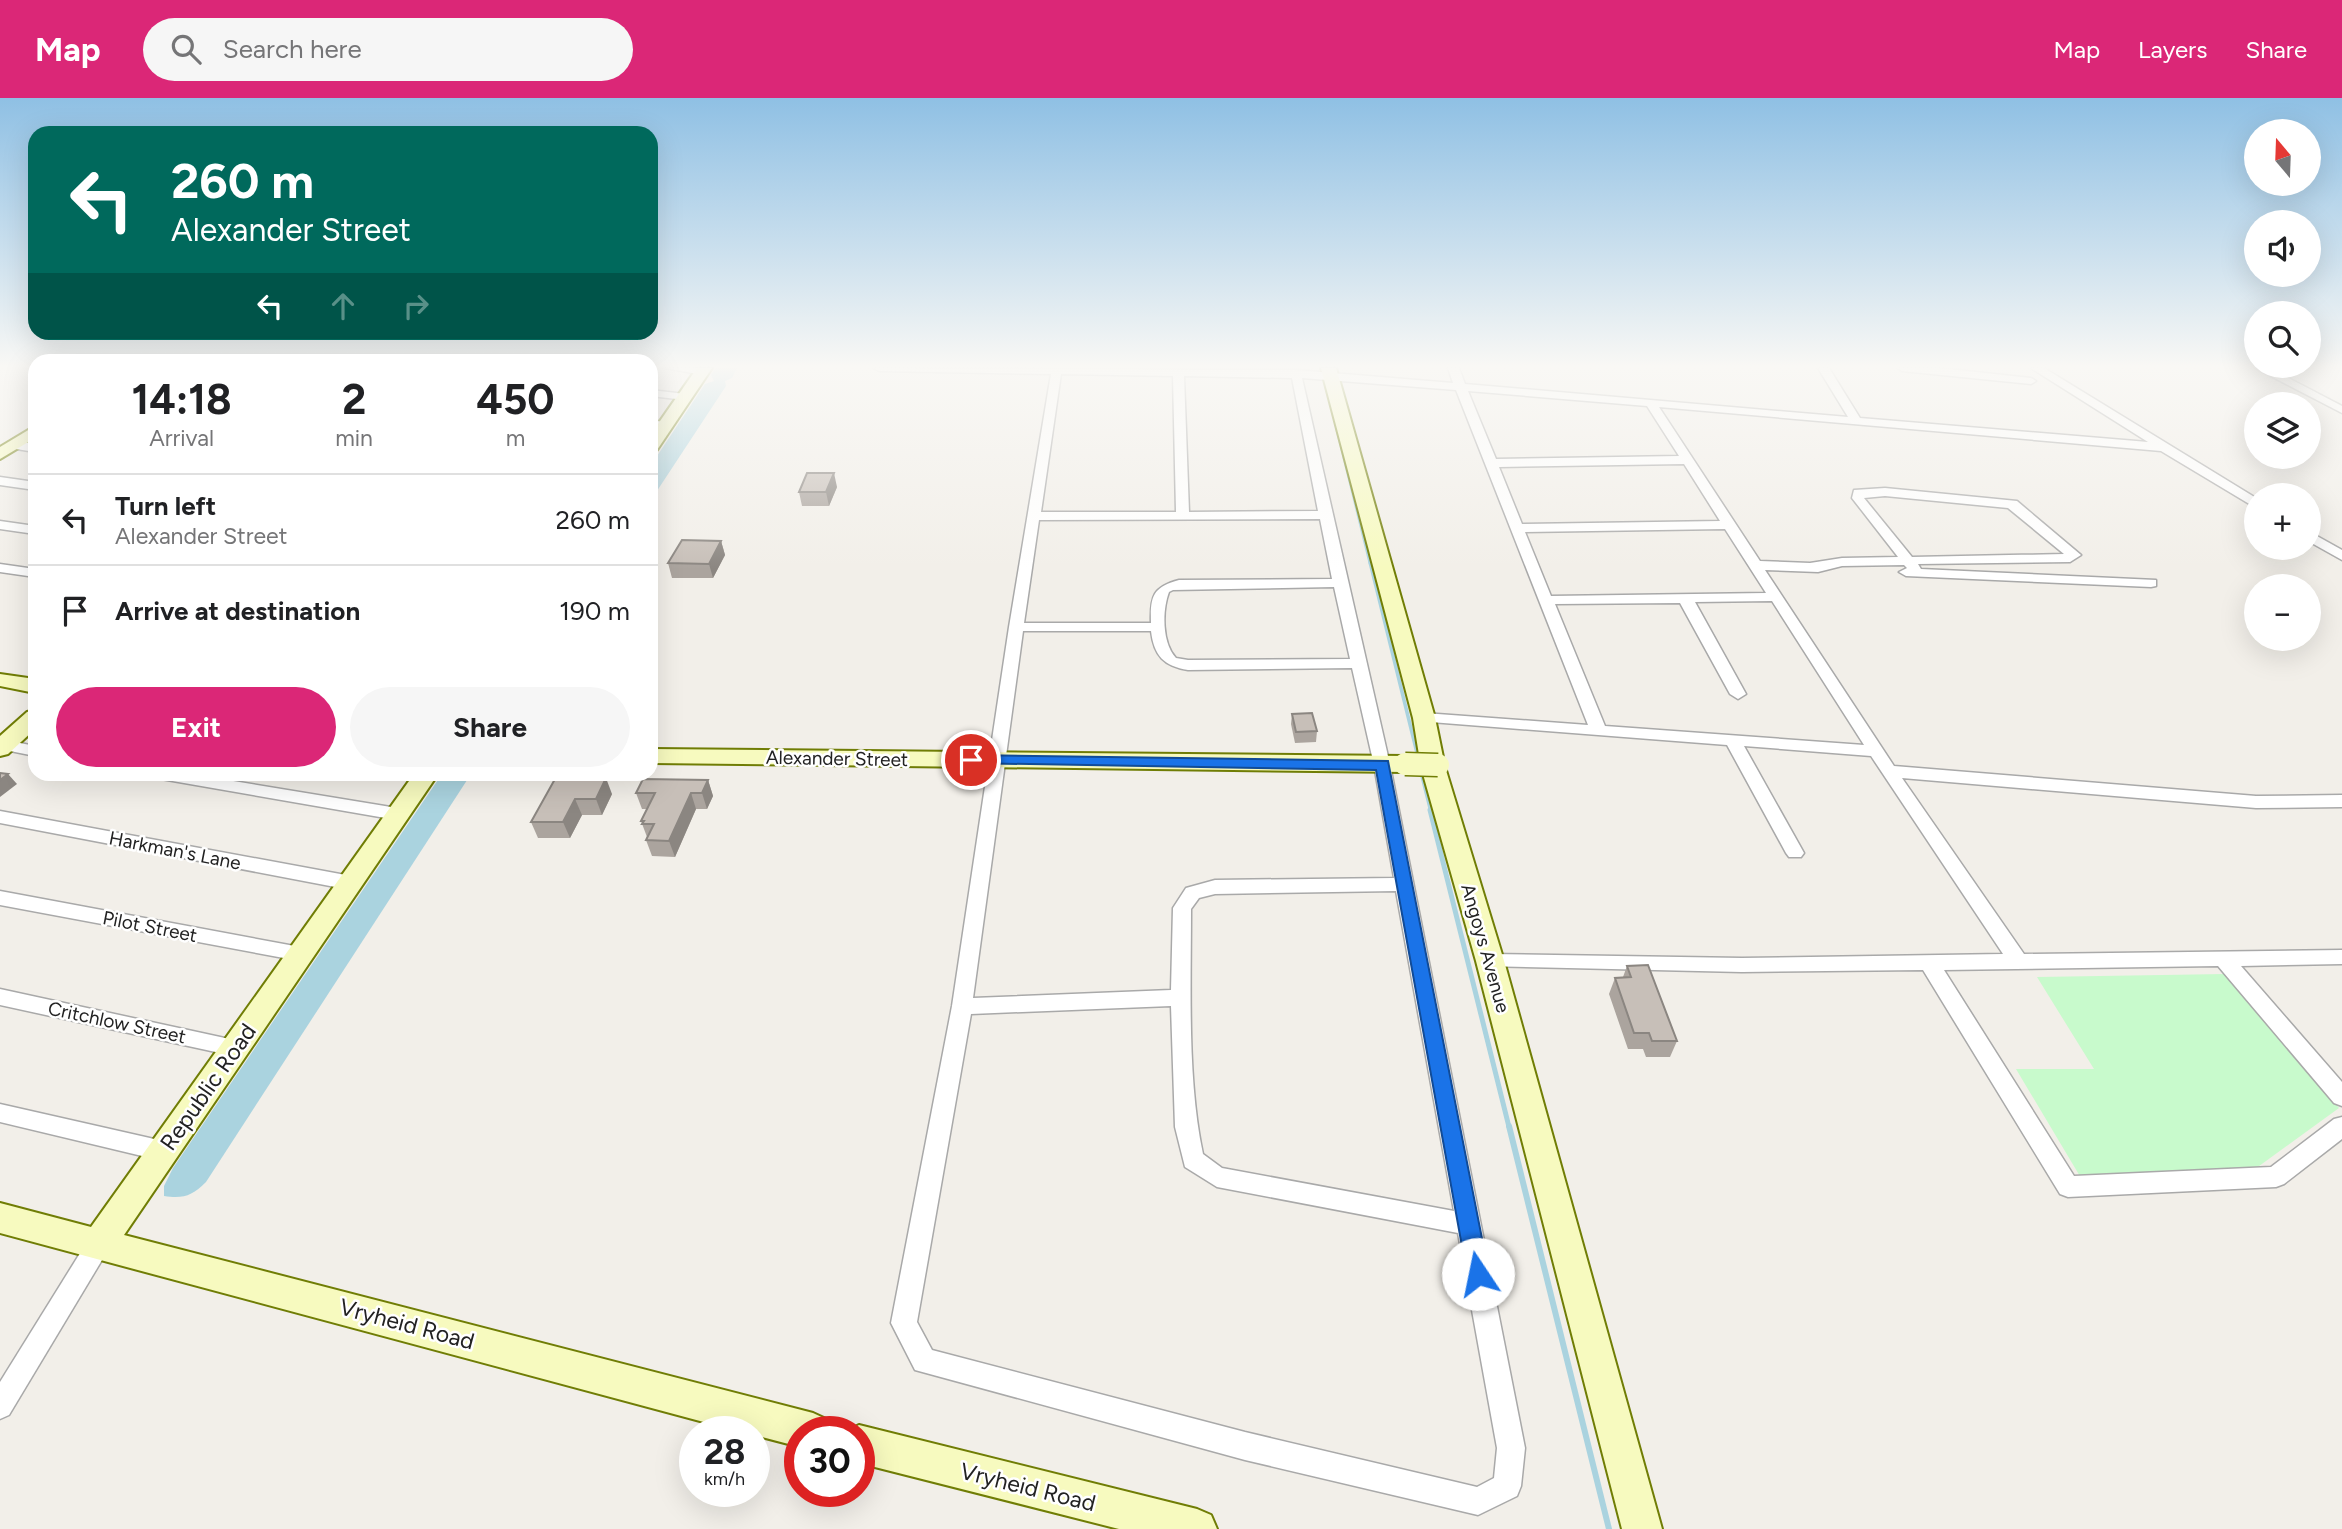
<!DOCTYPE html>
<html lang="en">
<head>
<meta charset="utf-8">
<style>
  body { margin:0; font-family:Figtree,sans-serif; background:#f6f6f6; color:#202124; height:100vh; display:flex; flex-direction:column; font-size:26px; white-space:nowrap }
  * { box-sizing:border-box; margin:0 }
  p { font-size:23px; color:#757577 }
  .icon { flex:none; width:38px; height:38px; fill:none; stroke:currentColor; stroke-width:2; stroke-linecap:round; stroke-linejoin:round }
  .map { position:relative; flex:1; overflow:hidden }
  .side { position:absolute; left:28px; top:256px; width:630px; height:427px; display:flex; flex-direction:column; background:#fff; border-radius:21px; box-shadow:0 7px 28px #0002 }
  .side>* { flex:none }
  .hud { position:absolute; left:28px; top:28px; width:630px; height:214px; border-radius:21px; box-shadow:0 7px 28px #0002; background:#00695c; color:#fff; overflow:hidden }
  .needle { width:46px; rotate:341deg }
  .controls { position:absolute; left:2244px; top:21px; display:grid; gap:14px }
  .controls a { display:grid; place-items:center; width:77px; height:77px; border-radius:50%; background:#fff; box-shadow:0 7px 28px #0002; font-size:35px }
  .speed { position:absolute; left:679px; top:1318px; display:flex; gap:14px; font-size:35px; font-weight:700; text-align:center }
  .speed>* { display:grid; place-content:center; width:91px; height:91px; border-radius:50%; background:#fff; box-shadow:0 7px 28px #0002; line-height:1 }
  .speed small { font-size:18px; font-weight:400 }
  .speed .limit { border:10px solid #d22; background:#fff; color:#111 }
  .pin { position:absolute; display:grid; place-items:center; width:60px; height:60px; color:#fff; margin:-30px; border:4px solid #fff; border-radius:50%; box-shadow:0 2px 7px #0007 }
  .me { position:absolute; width:77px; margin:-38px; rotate:349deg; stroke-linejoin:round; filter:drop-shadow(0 0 5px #0008) }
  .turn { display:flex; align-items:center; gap:24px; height:147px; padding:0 28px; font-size:32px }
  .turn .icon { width:91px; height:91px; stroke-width:2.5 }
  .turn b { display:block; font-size:49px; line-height:60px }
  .lanes { display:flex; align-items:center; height:66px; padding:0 28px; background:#0003; justify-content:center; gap:35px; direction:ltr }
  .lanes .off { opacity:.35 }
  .eta { display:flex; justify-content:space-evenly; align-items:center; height:119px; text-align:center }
  .eta b { font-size:42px; font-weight:700; line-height:49px }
  .button { display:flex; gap:14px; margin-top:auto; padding:14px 28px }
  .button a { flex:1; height:80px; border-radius:42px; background:#db2777; color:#fff; font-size:28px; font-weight:700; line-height:80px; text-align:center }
  .button a+a { background:#f6f6f6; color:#202124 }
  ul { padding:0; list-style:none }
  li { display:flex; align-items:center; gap:21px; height:91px; padding:0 28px; border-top:2px solid #e0e0e0 }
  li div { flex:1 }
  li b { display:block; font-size:26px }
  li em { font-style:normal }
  header { display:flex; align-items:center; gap:42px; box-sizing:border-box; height:98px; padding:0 35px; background:#db2777; color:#fff }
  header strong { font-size:33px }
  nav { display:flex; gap:38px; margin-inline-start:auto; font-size:24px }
  .search { width:490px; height:63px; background:#f6f6f6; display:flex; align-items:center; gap:18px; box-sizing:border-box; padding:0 24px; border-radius:38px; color:#757577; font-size:26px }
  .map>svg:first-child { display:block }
  .park { fill:#c8facc }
  .water { fill:#aad3df }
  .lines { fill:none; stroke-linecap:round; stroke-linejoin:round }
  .stream-far3 { stroke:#aad3df; stroke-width:2.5 }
  .stream-far2 { stroke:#aad3df; stroke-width:3.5 }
  .stream-far1 { stroke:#aad3df; stroke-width:5 }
  .stream { stroke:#aad3df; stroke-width:6 }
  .street-casing { stroke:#a9a9a9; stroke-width:3 }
  .secondary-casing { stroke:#707d05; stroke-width:4 }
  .street { fill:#fff; fill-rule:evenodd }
  .secondary { fill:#f7fabf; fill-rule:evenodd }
  .secondary-bridge-casing { stroke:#707d05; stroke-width:25; stroke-linecap:butt }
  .secondary-bridge { stroke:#f7fabf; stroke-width:22 }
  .wall { fill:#aba49e }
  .shaded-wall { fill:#8b8681 }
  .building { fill:#c7bfb8; stroke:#8b8681; stroke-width:2 }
  .route { fill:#1a73e8; stroke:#114b97; stroke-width:2 }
  .labels { text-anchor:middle; stroke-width:5; stroke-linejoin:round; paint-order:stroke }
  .street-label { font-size:19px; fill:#222; stroke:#fff }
  .near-street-label { font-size:23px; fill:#222; stroke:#fff }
</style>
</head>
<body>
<header>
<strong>Map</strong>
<div class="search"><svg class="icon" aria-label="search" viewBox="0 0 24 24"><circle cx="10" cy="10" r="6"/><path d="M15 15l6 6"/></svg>Search here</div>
<nav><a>Map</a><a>Layers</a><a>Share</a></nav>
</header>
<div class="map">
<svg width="2342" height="1431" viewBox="0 0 2342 1431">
  <rect width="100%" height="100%" fill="#f2efe9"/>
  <!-- park -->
  <polygon class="park" points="2225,876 2339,1010 2255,1071 2081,1080 2016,971 2094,971 2037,879"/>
  <!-- water -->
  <g class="water">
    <polygon points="716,270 737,270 732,280 725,283 726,288 651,402 651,367 705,286 714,283 711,277"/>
    <path d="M442 676H471L206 1084C192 1098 183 1101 164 1098V1088L173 1070Z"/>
  </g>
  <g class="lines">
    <!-- stream-far3 -->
    <polyline class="stream-far3" points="1324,280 1370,466"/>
    <!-- stream-far2 -->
    <g class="stream-far2">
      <polyline points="1370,464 1418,659"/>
      <polyline points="1421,674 1431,714"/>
    </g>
    <!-- stream-far1 -->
    <polyline class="stream-far1" points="1430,712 1509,1029"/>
    <!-- stream -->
    <polyline class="stream" points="1509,1028 1609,1431"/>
    <defs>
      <g id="street">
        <polygon points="665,270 701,270 708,274 703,277"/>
        <path d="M874 270 1296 272 1453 285 1448 270H1459L1465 286 1848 319 1818 270H1829L1860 320 2148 344 2031 270H2044L2256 400V410L2161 353 1659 309 1760 463 1810 465 1842 460 1898 459 1852 400 1854 392 1885 390 2017 403 2081 457 2070 464 1918 466 1921 471 2156 482V488L2151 489 1906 478 1899 474 1907 470 1904 467 1842 468 1818 474 1765 472 1894 668 2256 698 2342 697V709L2256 710 1902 680 2024 856 2342 852V866L2241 868 2342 984V1008L2334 1005 2218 868 1944 872 2074 1078 2271 1069 2334 1021 2342 1019V1041L2284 1086 2276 1089 2068 1099 2060 1096 1923 872 1742 874 1483 868 1480 863 1483 858 1490 856 1742 860 2003 856 1871 658 1744 648 1804 755 1801 759H1789L1786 755 1727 647 1418 623 1416 620 1418 617 1424 615 1588 627 1456 292 1302 280 1390 667 1525 1350 1521 1388 1517 1398 1478 1417 1245 1362 915 1272 891 1225 952 908 1009 529 1051 276 879 273ZM1061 276 1173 278 1176 414H1041ZM1184 278 1292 280 1318 413 1189 414ZM1468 293 1647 308 1679 358 1496 361ZM1684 366 1720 423 1522 426 1499 369ZM1885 398 2008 410 2064 456 1912 459 1864 400ZM1320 421 1332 481 1179 482C1153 489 1150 498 1151 525H1024L1039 422ZM1725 431 1766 495 1551 498 1525 434ZM1334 489 1350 561 1188 562 1176 560C1162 545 1162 513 1169 494L1173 492ZM1772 503 1864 647 1605 628 1555 506 1680 505 1730 596 1738 601 1746 596 1695 504ZM1023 533H1151C1154 558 1164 568 1188 572L1352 570 1374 667 1394 780 1215 782 1186 790 1173 810 1171 892 973 900ZM1396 793 1454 1113 1222 1070 1203 1056C1187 982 1191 888 1191 811L1199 800 1215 796ZM1171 908 1175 1029 1185 1069 1217 1089 1458 1135 1497 1350 1494 1380 1477 1389 1245 1334 932 1252 917 1224 971 916Z"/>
        <polygon points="1897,270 1939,270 2031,280 2036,283 2031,286 1902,273"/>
        <polygon points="2255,270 2269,270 2342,308 2342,315"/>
        <polygon points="651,292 685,296 691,299 685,302 651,298"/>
        <polygon points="651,322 670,325 672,327 666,330 651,328"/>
        <polygon points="14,343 35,346 35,354 10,350 8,347"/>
        <polygon points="0,379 35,384 35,392 0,387"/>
        <polygon points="0,423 35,428 35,436 0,431"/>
        <polygon points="2308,433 2342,452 2342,462 2308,443"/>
        <polygon points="0,466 35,471 35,479 0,474"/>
        <polygon points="0,641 35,648 35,658 0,651"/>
        <polygon points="153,676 191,676 397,710 406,716 397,722 161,681"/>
        <polygon points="0,713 351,778 358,780 360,785 358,790 351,792 0,725"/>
        <polygon points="0,793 300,849 307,851 310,856 307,861 300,863 0,807"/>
        <polygon points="0,891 234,942 241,944 245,950 241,956 234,958 0,907"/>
        <polygon points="0,1006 163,1043 171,1046 174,1053 171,1060 163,1063 0,1024"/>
        <polygon points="100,1133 108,1136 112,1144 108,1152 9,1317 0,1321 0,1284 92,1136"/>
      </g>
      <g id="secondary">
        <polygon points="697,270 712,270 657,352 651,353 651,336"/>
        <polygon points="1321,270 1336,270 1435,620 1445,669 1504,863 1662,1431 1622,1431 1476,863 1421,669 1413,620"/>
        <polygon points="35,328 35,340 0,361 0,349"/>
        <polygon points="0,576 35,581 35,595 0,588"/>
        <polygon points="35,612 35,631 8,656 0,658 0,638 27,614"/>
        <polygon points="651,651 1405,658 1413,661 1417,666 1413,671 1405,674 651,665"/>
        <polygon points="414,676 438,676 124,1137 813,1315 826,1321 832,1334 800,1334 800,1349 754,1337 754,1334 741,1334 0,1135 0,1105 91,1129"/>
        <polygon points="859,1327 1197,1411 1211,1417 1217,1431 1119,1431 859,1365 859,1334 845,1334"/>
      </g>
    </defs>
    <!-- street casing -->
    <use href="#street" class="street-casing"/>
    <!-- secondary casing -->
    <use href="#secondary" class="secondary-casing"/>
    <!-- street -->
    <use href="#street" class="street"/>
    <!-- secondary -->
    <use href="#secondary" class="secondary"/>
    <defs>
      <polyline id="secondary-bridge" points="1405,666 1438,667"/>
    </defs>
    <!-- secondary-bridge casing -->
    <use href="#secondary-bridge" class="secondary-bridge-casing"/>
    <!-- secondary-bridge -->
    <use href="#secondary-bridge" class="secondary-bridge"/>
  </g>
  <!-- wall -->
  <g class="wall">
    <polygon points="837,389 829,408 802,408 799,394"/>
    <polygon points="721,443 725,457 713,480 672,480 668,465"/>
    <polygon points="1292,616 1317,633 1316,644 1295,645 1291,626"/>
    <polygon points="555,681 612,696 602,717 582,717 570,740 538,740 531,724"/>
    <polygon points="708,682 713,698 707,711 696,711 675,759 652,758 646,742 647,739 641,723 647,711 642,711 636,695"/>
    <polygon points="1627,868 1677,943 1670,959 1646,959 1643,951 1628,951 1609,896 1615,880 1623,879"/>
  </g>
  <!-- shaded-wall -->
  <g class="shaded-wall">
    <polygon points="834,375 837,389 829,408 826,394"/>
    <polygon points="721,443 725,457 713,480 709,466"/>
    <polygon points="8,676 17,686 0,699 0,682"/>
    <polygon points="606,680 612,696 602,717 596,701"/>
    <polygon points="708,682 713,698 707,711 702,695"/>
    <polygon points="691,695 696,711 675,759 669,743"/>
    <polygon points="575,701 582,717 570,740 563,724"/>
  </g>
  <!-- building -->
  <g class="building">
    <polygon points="807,375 834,375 826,394 799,394"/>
    <polygon points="682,442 721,443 709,466 668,465"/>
    <polygon points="1312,615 1317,633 1296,634 1292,616"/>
    <polygon points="0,675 8,676 0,682"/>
    <polygon points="606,680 596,701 575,701 563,724 531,724 555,681"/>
    <polygon points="643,681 708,682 702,695 691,695 669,743 646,742 654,726 642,726 644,723 641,723 655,695 636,695"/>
    <polygon points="1648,867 1677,943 1652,943 1649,935 1634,935 1615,880 1631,879 1627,868"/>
  </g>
  <!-- sky -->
  <linearGradient id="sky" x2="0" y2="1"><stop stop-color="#8fc0e4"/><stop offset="0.57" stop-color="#f9f8f5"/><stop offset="1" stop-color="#f9f8f5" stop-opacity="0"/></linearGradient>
  <rect width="2342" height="471" fill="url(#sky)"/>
  <!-- route -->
  <polygon class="route" points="971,657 1388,663 1489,1176 1486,1183 1478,1186 1470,1183 1467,1176 1376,672 966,665 964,662"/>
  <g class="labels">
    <!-- street labels -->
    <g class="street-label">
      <text transform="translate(837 660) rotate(1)" y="7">Alexander Street</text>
      <text transform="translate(175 752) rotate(11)" y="7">Harkman's Lane</text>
      <text transform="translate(150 828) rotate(11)" y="7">Pilot Street</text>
      <text transform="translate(1486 850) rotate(74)" y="7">Angoys Avenue</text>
      <text transform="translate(117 924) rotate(12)" y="7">Critchlow Street</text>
    </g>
    <!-- near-street labels -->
    <g class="near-street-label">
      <text transform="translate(208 989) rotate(-55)" y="8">Republic Road</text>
      <text transform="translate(407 1226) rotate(15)" y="8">Vryheid Road</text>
      <text transform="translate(1028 1389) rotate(14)" y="8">Vryheid Road</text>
    </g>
  </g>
</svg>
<div class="controls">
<a><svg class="needle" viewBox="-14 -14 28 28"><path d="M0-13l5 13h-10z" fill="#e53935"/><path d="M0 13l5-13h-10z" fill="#757577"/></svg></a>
<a><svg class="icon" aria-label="sound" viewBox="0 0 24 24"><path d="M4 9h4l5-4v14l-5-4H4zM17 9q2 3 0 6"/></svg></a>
<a><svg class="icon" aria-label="search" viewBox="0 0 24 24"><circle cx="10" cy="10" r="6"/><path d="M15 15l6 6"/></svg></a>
<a><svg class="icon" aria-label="layers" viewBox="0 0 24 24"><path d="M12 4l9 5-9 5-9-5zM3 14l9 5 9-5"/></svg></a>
<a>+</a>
<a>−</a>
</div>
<div class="speed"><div>28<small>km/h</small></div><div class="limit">30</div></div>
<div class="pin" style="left:971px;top:662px;background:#d93025"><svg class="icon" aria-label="arrive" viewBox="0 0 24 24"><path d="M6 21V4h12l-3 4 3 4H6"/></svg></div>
<svg class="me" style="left:1478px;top:1176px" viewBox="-20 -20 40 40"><circle r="19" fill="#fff"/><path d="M0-13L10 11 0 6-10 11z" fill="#1a73e8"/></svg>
<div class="hud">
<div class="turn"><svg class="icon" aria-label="left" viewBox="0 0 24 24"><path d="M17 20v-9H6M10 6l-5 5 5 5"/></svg><div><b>260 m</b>Alexander Street</div></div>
<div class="lanes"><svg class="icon" aria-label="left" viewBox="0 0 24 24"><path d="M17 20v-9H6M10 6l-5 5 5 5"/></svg><svg class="icon off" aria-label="ahead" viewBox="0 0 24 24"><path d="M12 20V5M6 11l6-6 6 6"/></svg><svg class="icon off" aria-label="right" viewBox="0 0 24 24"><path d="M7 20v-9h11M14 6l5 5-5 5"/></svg></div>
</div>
<section class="side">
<div class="eta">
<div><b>14:18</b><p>Arrival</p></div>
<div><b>2</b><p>min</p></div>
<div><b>450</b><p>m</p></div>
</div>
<ul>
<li><svg class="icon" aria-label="left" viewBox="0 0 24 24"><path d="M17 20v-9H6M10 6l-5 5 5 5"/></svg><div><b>Turn left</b><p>Alexander Street</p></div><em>260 m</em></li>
<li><svg class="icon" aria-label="arrive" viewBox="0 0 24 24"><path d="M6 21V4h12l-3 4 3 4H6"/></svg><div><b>Arrive at destination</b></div><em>190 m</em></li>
</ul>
<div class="button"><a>Exit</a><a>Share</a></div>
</section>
</div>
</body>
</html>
